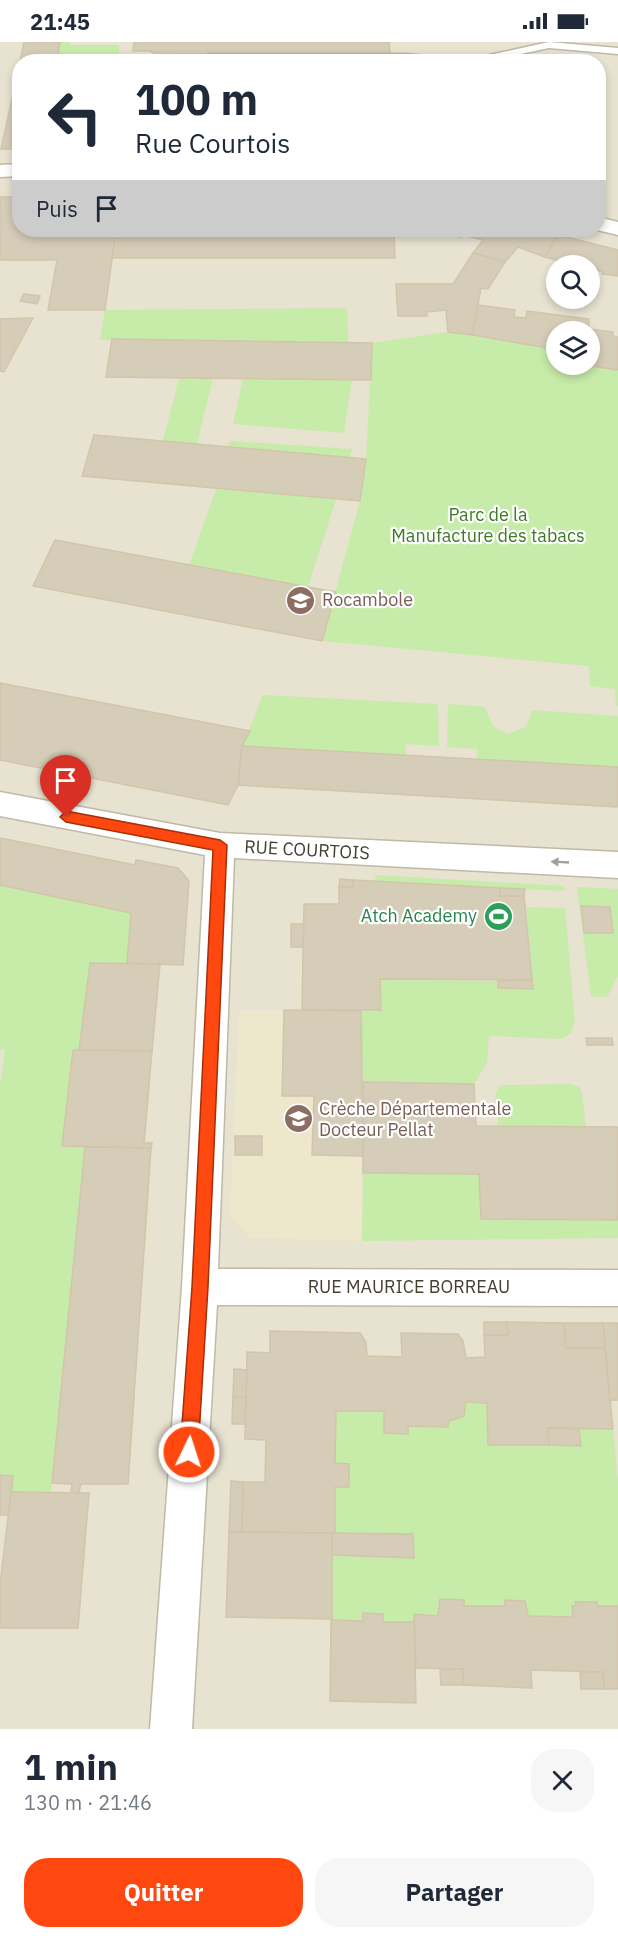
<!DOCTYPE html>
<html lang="fr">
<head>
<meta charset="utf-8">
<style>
  body { margin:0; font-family:"IBM Plex Sans",sans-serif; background:#f6f6f7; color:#1f2937; height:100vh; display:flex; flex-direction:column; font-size:22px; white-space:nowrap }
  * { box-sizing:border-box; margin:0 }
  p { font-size:20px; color:#747a83 }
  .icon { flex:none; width:33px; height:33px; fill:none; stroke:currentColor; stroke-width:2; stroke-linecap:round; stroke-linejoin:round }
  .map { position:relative; height:1687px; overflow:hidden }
  .sheet { display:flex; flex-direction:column; background:#fff; flex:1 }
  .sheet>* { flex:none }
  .banner { position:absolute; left:12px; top:12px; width:594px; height:183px; border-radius:24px; box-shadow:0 3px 9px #0003; background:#fff; color:#1f2937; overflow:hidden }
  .buttons { position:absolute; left:546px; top:213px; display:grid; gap:12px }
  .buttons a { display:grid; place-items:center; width:54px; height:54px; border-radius:50%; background:#fff; box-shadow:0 3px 9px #0003; font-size:30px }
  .pin { position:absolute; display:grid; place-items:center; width:51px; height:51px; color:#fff; margin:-62px -26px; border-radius:50% 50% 50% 0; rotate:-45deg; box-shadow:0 0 6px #0007 }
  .pin .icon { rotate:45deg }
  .me { position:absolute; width:66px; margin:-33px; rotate:4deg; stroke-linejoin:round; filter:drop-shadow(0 0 4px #0008) }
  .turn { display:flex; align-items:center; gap:21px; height:126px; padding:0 24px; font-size:27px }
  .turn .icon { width:78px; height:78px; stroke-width:2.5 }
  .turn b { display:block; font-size:42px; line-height:51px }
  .then { display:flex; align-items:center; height:57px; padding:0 24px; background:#0003; gap:12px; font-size:22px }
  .round { display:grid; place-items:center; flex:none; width:63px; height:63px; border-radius:24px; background:#f6f6f7 }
  .summary { display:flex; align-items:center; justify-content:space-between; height:102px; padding:0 24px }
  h1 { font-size:36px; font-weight:700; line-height:45px }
  .button { display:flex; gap:12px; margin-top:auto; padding:12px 24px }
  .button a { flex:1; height:69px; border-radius:24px; background:#ff480f; color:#fff; font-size:24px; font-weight:700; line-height:69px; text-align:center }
  .button a+a { background:#f6f6f7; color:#1f2937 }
  .status { display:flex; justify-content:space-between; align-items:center; height:42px; padding:0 30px; background:#fff; direction:ltr }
  .status svg { height:16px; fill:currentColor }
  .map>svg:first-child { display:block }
  .residential { fill:#e8e2d1; fill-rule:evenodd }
  .education { fill:#ede7cc }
  .green { fill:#c7eba9 }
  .building { fill:#d6cdb8; stroke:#d1c5ab; stroke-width:1.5 }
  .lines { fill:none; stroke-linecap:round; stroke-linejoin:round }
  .service-casing { stroke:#bfb9a6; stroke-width:3 }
  .minor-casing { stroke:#bfb9a6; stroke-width:3 }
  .service { fill:#fff; fill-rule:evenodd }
  .minor { fill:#fff; fill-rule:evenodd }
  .oneway { fill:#a2a099 }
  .route { fill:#ff480f; stroke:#a62f0a; stroke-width:1.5 }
  .labels { text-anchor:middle; stroke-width:4.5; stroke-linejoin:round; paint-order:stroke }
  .park-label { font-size:18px; fill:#3c7b23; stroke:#fff }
  .education-label { font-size:18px; fill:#785e54; stroke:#fff; text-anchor:start }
  .street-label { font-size:18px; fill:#464033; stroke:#fff }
  .leisure-label { font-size:18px; fill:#27864d; stroke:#fff; text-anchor:end }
</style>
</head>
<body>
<div class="status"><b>21:45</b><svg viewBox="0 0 49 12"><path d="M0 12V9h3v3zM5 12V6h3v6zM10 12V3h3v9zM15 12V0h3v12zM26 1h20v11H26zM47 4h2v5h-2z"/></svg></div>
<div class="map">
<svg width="618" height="1687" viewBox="0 0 618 1687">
  <rect width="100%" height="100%" fill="#f3f0e4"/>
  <!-- residential -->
  <path class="residential" d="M0 0H618V1687H0ZM20 20H598V188H20ZM556 224H590V256H556ZM556 290H590V322H556Z"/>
  <!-- education -->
  <polygon class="education" points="239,969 361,969 362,1199 251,1196 230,1174"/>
  <!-- green -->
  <g class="green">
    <polygon points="60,0 70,0 70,3 119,3 119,15 123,19 56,20"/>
    <polygon points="347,266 348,300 100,298 105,268"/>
    <polygon points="448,290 546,306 548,303 556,304 556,322 584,323 618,328 618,664 616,664 615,647 590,644 589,624 322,599 360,459 366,417 372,301"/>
    <polygon points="179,336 213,336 197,402 163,399"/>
    <polygon points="243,336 352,338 344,391 233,382"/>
    <polygon points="230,399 352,407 350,415 228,405"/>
    <polygon points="216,447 336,457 308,545 189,523"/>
    <polygon points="263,653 438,662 439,704 405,702 406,713 242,704"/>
    <polygon points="448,662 485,665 493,684 508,692 526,685 532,668 618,674 618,725 477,717 477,707 447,705"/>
    <polygon points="375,833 563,844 564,849 376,839"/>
    <polygon points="0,843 131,871 127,921 90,921 80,1003 79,1008 73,1008 62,1104 85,1105 51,1450 11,1450 13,1434 0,1433 0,1042 5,1007 0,1007"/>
    <polygon points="577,845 618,847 618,934 607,955 591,955"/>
    <polygon points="526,865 565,866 575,980 571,991 562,997 489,994 487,1021 474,1042 363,1040 361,969 381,967 380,937 498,939 499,946 533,947"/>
    <polygon points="570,1042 579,1045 582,1050 586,1085 498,1084 495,1053 500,1043"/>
    <polygon points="363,1131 479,1132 482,1177 618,1178 618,1196 362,1199"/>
    <polygon points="466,1360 487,1361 488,1403 580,1404 579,1387 613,1387 618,1440 618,1564 598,1564 597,1560 576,1561 573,1575 528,1574 525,1559 505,1558 505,1564 464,1564 464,1558 441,1557 438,1562 438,1574 415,1573 414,1580 383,1580 363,1571 363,1579 331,1578 332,1513 412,1492 335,1491 335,1445 349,1444 349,1422 335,1421 336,1369 384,1369 408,1384 448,1385 449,1379 464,1374"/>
  </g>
  <!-- building -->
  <g class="building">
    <polygon points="24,0 60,0 57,20 20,20"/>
    <polygon points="134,0 389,0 390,11 154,12 150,9 133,9"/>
    <polygon points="20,22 20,107 1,107 10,66"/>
    <polygon points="0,155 20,155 20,188 116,188 105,268 48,268 57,218 0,218"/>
    <polygon points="116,188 394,188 395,216 112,216"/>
    <polygon points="457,188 538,188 558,193 545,215 518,205 505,220 473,211 483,198 460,192 460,195 455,194"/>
    <polygon points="558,193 618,208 618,234 602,232 603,230 590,226 590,224 578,224 545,215"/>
    <polygon points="473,211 505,220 488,247 481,246 472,293 448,290 446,268 427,270 427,274 398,274 396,242 453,242"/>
    <polygon points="24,252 40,254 37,262 20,259"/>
    <polygon points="478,263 515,268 514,275 526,276 527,269 589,277 588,290 556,290 556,304 548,303 547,306 472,293"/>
    <polygon points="33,276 4,330 0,329 0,277"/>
    <polygon points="588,287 613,290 613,294 618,295 618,328 584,323 590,322"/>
    <polygon points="112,297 372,301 371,338 106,335"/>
    <polygon points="94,393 366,417 360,459 82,434"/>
    <polygon points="55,498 308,545 336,550 322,599 33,544"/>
    <polygon points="0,641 250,689 242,704 238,743 228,763 0,718"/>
    <polygon points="242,704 618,725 618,765 238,743"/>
    <polygon points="0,796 135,823 136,818 178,826 189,839 183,923 127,921 131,871 0,843"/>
    <polygon points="340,837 353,838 353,845 339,845"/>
    <polygon points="353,838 500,846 500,854 524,854 532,938 380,937 381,968 302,968 304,862 339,862 339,845 353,845"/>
    <polygon points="500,846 525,847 524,854 500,854"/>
    <polygon points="581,864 610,865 613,891 584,891"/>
    <polygon points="291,882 304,882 303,905 291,905"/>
    <polygon points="90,921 160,922 152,1009 79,1008"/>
    <polygon points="532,938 533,947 498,946 498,939"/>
    <polygon points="284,968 361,969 363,1114 312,1113 314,1054 282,1054"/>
    <polygon points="586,996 612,996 613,1003 587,1003"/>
    <polygon points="73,1008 152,1009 144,1101 152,1101 151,1106 62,1104"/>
    <polygon points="363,1040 474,1042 476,1084 618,1085 618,1178 481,1177 479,1132 363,1131"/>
    <rect x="235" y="1094" width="27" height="19"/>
    <polygon points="85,1105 151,1106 128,1442 81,1442 79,1450 71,1451 72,1442 52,1441"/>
    <polygon points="484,1280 507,1280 508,1293 484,1293"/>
    <polygon points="507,1280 564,1281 566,1306 605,1306 613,1387 548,1386 549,1403 488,1403 487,1361 466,1360 464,1374 449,1379 448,1385 408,1384 408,1392 384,1391 384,1369 336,1369 335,1421 349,1422 349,1445 335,1445 335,1491 242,1490 243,1440 265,1440 266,1398 245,1397 247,1310 270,1311 270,1289 360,1291 366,1300 367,1314 402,1315 401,1291 458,1292 463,1299 466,1316 485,1315 484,1293 508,1293"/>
    <polygon points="564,1281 603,1281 605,1306 566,1306"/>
    <polygon points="603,1281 618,1281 618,1358 610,1358"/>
    <polygon points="234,1327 247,1328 246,1355 233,1355"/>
    <polygon points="233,1355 246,1355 245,1382 232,1382"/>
    <polygon points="548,1386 579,1387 581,1404 549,1403"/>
    <polygon points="0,1433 13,1434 9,1473 0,1473"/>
    <polygon points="231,1439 243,1440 242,1490 229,1490"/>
    <polygon points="11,1450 89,1451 78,1586 0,1586 0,1543"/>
    <polygon points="229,1490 332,1491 332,1577 226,1575"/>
    <polygon points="332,1491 413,1492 414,1516 332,1513"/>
    <polygon points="440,1557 464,1558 464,1564 505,1564 505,1558 525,1559 528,1574 573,1575 572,1564 576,1564 575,1560 597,1560 598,1564 618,1564 618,1647 604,1647 603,1630 531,1628 532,1646 463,1643 463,1627 416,1626 414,1572 438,1574"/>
    <polygon points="363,1571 383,1572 383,1580 414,1580 416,1661 330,1659 331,1578 363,1579"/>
    <polygon points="463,1627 463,1643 441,1643 440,1628"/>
    <polygon points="580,1630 603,1630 604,1647 581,1647"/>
  </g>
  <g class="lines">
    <defs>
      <polygon id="service" points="549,0 618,6 618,12 549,6 484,20 208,18 203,15 208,12 406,12 466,18"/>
      <g id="minor">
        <polygon points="20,122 20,134 0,135 0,123"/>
        <polygon points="598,175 618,180 618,193 597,188"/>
        <polygon points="0,750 220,791 618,810 618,836 234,816 218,1227 618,1228 618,1264 217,1263 192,1687 150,1687 182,1245 205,813 0,774"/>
      </g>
    </defs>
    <!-- service casing -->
    <use href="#service" class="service-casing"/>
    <!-- minor casing -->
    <use href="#minor" class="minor-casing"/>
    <!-- service -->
    <use href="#service" class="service"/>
    <!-- minor -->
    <use href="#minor" class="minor"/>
  </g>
  <!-- one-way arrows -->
  <defs><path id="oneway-solid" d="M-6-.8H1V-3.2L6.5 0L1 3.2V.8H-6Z" transform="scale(1.5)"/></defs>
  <use class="oneway" href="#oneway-solid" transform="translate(560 820) rotate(-177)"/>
  <!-- route -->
  <polygon class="route" points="66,769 220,798 227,803 208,1245 198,1410 195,1416 189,1418 183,1416 180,1410 192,1245 213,808 66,780 60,775"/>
  <!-- icons -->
  <defs>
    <symbol id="school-disc" viewBox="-11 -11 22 22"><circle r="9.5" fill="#8d6e63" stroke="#fff"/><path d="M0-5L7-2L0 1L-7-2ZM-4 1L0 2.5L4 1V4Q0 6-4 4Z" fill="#fff"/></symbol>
    <symbol id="stadium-disc" viewBox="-11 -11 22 22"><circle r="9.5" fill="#2e9e5b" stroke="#fff"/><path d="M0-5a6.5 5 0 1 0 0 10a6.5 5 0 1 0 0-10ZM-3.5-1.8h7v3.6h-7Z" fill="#fff"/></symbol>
  </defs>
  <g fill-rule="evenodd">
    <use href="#school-disc" x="284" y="542" width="33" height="33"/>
    <use href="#stadium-disc" x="482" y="858" width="33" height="33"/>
    <use href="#school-disc" x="282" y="1060" width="33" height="33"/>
  </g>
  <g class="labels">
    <!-- park labels -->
    <g class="park-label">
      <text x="488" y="479">Parc de la<tspan x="488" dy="21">Manufacture des tabacs</tspan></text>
    </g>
    <!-- education labels -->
    <g class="education-label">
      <text x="322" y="564">Rocambole</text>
      <text x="319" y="1073">Crèche Départementale<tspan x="319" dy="21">Docteur Pellat</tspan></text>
    </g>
    <!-- street labels -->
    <g class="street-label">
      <text transform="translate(307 808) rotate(3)" y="6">RUE COURTOIS</text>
      <text x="409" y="1251">RUE MAURICE BORREAU</text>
    </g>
    <!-- leisure labels -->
    <g class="leisure-label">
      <text x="477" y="880">Atch Academy</text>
    </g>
  </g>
</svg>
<div class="buttons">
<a><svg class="icon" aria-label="search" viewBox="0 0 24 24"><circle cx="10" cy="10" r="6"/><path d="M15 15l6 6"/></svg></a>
<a><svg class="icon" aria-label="layers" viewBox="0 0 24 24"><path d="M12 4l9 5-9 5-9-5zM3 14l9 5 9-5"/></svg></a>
</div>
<div class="pin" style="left:66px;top:775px;background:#d93025"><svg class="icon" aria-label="arrive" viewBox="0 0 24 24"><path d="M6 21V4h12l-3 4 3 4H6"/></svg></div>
<svg class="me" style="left:189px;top:1410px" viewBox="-20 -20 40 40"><circle r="17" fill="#ff480f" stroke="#fff" stroke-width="3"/><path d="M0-11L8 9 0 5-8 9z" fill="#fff"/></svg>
<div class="banner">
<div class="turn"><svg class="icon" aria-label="left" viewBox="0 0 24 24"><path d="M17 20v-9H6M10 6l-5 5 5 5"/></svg><div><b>100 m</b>Rue Courtois</div></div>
<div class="then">Puis<svg class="icon" aria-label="arrive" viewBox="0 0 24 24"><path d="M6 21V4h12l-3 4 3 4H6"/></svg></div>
</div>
</div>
<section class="sheet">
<div class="summary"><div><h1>1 min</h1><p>130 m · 21:46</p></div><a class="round"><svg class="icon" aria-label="close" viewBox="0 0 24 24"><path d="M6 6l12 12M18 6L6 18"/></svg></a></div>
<div class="button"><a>Quitter</a><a>Partager</a></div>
</section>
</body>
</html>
